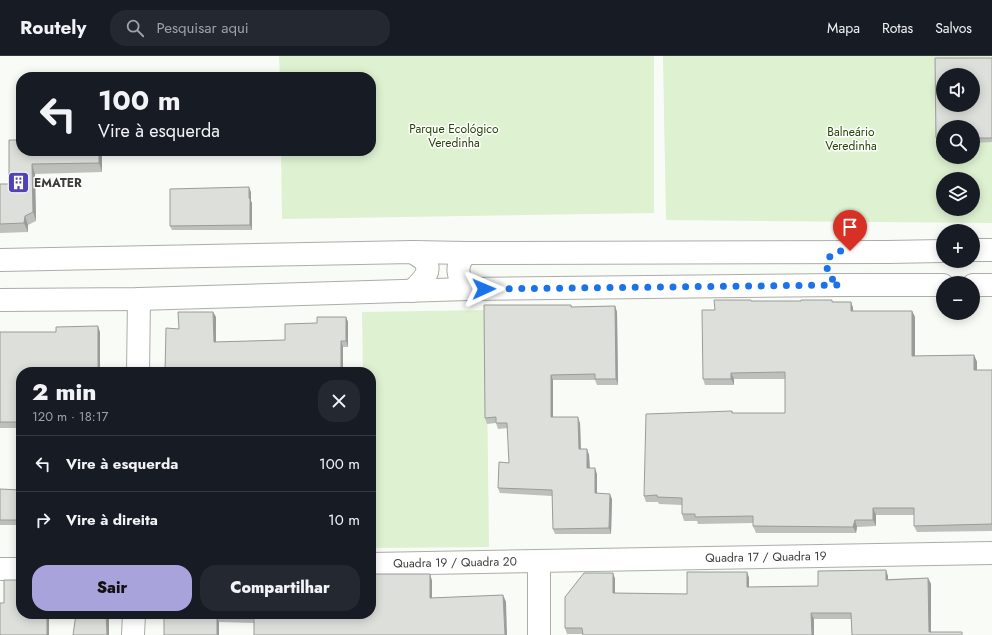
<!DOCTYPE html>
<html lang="pt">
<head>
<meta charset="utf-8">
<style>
  body { margin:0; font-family:Jost,sans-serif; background:#242831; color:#f1f3f6; height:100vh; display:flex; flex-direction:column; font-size:15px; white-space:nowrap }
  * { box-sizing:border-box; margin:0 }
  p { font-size:13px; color:#9ea1a6 }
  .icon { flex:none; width:22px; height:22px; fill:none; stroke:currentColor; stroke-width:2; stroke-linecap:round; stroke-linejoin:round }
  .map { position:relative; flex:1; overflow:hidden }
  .side { position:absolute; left:16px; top:311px; width:360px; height:252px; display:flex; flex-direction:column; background:#171b24; border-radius:16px; box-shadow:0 2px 10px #0003 }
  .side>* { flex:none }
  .top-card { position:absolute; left:16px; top:16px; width:360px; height:84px; border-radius:16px; box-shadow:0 2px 10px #0003; background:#171b24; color:#f1f3f6; overflow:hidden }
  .fabs { position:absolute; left:936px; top:12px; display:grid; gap:8px }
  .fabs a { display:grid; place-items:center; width:44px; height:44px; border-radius:50%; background:#171b24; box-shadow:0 2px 10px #0003; font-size:20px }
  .pin { position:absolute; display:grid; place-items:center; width:34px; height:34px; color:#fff; margin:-41px -17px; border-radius:50% 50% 50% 0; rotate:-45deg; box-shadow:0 0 4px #0007 }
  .pin .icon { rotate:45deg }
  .me { position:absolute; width:44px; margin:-22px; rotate:89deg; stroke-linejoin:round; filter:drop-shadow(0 0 3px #0008) }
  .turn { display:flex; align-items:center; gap:14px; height:84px; padding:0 16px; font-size:18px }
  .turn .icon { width:52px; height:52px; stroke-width:2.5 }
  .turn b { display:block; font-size:28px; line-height:34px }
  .round { display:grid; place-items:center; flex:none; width:42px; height:42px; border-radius:16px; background:#242831 }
  .summary { display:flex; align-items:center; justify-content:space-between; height:68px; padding:0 16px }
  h1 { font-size:24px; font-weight:800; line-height:30px }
  .button { display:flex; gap:8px; margin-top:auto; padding:8px 16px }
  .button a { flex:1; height:46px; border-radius:16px; background:#a9a3db; color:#111; font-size:16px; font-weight:800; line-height:46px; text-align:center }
  .button a+a { background:#242831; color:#f1f3f6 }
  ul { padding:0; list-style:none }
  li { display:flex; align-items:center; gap:12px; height:56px; padding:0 16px; border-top:1px solid #363941 }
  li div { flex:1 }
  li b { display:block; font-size:15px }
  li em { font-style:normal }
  header { display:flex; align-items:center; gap:24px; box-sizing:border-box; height:56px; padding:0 20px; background:#171b24; border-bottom:1px solid #363941 }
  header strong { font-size:19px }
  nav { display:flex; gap:22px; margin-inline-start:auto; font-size:14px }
  .search { width:280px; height:36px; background:#242831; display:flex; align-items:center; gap:10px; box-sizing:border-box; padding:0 14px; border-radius:16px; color:#9ea1a6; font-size:15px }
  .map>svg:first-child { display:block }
  .green { fill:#def1d1; fill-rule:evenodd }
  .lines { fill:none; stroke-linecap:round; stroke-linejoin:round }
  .minor-casing { stroke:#abada9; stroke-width:24 }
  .minor { stroke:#fff; stroke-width:22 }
  .wall { fill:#bdc0bb; fill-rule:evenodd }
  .shaded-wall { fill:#9a9c99 }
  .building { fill:#dcdfda; stroke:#9a9c99; fill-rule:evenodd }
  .route { stroke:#1a73e8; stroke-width:7; stroke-dasharray:0 12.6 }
  .labels { text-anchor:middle; stroke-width:3; stroke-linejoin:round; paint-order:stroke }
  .park-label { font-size:12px; fill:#244300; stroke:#fff }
  .poi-label { font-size:12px; font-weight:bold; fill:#3c3d3b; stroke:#fff; text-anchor:start }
  .street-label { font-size:12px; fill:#3c3d3b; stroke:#fff }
</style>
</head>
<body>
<header>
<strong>Routely</strong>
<div class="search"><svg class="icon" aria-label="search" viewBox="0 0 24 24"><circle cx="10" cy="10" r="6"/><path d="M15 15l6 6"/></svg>Pesquisar aqui</div>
<nav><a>Mapa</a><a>Rotas</a><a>Salvos</a></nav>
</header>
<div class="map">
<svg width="992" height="579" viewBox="0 0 992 579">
  <rect width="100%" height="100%" fill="#f8fbf6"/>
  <!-- green -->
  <g class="green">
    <polygon points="279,0 654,0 654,157 282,163 281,95 371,95 371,21 280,21"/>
    <path d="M663 0H992V167L666 164ZM943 19H973V49H943ZM943 71H973V101H943ZM943 123H973V153H943Z"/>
    <polygon points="486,254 489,491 371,492 371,316 363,316 362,256"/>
  </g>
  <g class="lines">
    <defs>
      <g id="minor">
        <polyline points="973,194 992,194"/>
        <path d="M467 197C454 208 457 223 468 233"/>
        <polyline points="0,204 413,196 467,197 887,196 943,195"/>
        <polyline points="973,229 992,229"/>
        <path d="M412 235C420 227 434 216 424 204 421 201 416 199 413 196"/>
        <polyline points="0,244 139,243 468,233 840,229 943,229"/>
        <polyline points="138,316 139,243"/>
        <path id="s1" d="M371 508 992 497"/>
        <polyline points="0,513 21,513"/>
        <polyline points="133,579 134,558"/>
        <polyline points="539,579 539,506"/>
      </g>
    </defs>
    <!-- minor casing -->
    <use href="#minor" class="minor-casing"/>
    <!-- minor -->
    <use href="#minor" class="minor"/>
  </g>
  <!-- wall -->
  <g class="wall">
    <path d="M935 2H992V86L973 87V71H943V87H938L936 82ZM943 19H973V49H943Z"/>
    <polygon points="21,95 102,95 102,116 35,118 36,165 28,169 28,176 0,177 0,128 9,128"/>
    <polygon points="251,136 251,145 252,147 252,174 172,174 170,170"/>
    <polygon points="752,245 851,246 853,252 853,255 912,255 915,261 915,300 974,299 977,306 977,314 992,314 992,475 917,476 914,470 914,459 876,459 876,470 857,471 856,477 756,477 753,470 753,467 698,468 697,465 684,465 682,458 682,449 659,448 658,446 646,446 644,440 732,355 733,357 785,357 785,323 734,323 734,329 705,329 703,323 715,254"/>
    <polygon points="571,249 572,251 615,250 617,256 618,329 597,329 595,324 553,324 553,361 580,367 581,393 587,393 589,399 590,412 597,418 597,437 612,443 611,478 555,478 553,473 552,440 500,437 498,432 509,407 508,372 498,373 496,367 487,368 485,362"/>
    <polygon points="213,256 216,261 216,286 285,284 317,267 346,261 348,266 348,291 343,291 165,316"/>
    <polygon points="0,276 100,276 100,316 21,316 21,372 0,372"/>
    <polygon points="0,433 21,434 21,469 0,469"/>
    <polygon points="747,516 749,522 749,531 818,530 888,520 888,523 928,522 931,528 931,576 852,579 851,563 814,563 814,579 583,579 582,578 567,578 565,572 613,517 615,523 615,537 687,538"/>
    <polygon points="430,518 432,525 432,542 503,539 506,546 254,567 219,566 164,558 375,550"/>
  </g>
  <!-- shaded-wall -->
  <g class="shaded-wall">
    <polygon points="99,95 102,95 102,116 99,107"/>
    <polygon points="32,108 35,118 36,165 33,156"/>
    <polygon points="249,131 251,136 251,145 252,147 252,174 250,169"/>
    <polygon points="25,160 28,169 28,176 24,167"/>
    <polygon points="851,246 853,252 853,261 851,255"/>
    <polygon points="615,250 617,256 618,329 616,323"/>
    <polygon points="912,255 915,261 915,306 912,300"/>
    <polygon points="213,256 216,261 216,291 214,286"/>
    <polygon points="346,261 348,266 348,291 346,285"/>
    <polygon points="98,270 100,276 100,316 98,316"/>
    <polygon points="341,285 343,291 343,316 341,316"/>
    <polygon points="974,299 977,306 977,320 974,314"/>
    <polygon points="731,317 734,323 734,329 731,323"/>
    <polygon points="551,319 553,324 553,367 551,361"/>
    <polygon points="578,361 580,367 581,399 579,393"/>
    <polygon points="587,393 589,399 590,418 587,412"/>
    <polygon points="595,412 597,418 597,443 595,437"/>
    <polygon points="610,438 612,443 611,478 609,472"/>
    <polygon points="873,452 876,459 876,470 873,464"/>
    <polygon points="855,464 857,471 856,477 853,471"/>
    <polygon points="886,514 888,520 888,529 886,524"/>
    <polygon points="747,516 749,522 749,537 747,531"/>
    <polygon points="613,517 615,523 615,543 613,537"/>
    <polygon points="430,518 432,525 432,549 430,542"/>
    <polygon points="928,522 931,528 931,579 929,576"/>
    <polygon points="503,539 506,546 507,579 505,579"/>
    <polygon points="811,557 814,563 814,579 812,579"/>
    <rect x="47" y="558" width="2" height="21"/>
    <polygon points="106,558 109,558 109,579 107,579"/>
    <polygon points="217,560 219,566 219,579 217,579"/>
  </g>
  <!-- building -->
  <g class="building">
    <path d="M935 2H992V82H973V71H943V82H936ZM943 19H973V49H943Z"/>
    <polygon points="19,41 21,41 21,95 99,95 99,107 32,108 33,156 25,160 24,167 0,168 0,128 9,128 9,84 20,84"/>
    <polygon points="249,131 249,142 250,143 250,169 170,170 170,133"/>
    <polygon points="714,244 751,244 751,245 801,245 801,244 832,244 832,246 851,246 851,255 912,255 912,300 974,299 974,314 992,314 992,468 914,470 914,452 873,452 873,464 855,464 853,471 753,470 753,460 695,461 695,458 682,458 682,442 657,441 657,439 644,440 646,358 732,355 732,357 785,357 785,316 731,317 731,323 703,323 702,254 715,254"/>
    <polygon points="484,249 571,249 571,251 615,250 616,323 595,323 595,318 551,319 551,361 578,361 579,393 587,393 587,412 595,412 595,437 610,438 609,472 553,473 552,434 498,432 499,406 509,407 507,367 496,367 496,361 485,362"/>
    <polygon points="178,256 213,256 214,286 285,284 285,268 317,267 317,261 346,261 346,285 341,285 341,316 165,316 166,272 179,273"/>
    <polygon points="98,270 98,316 21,316 21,366 0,366 0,276 56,276 56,271"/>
    <polygon points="0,433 21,434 21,464 0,464"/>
    <polygon points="886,514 886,524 928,522 929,576 962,576 962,579 852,579 851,557 811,557 812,579 583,579 582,572 565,572 565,541 584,517 613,517 613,537 687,538 687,516 747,516 747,531 818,530 818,515"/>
    <polygon points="375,518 430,518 430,542 503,539 505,579 254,579 254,560 217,560 217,579 164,579 164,558 371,558 371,550 375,550"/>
    <polygon points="4,524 21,524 21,558 47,558 47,579 0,579 0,547 4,547"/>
    <polygon points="76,558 106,558 107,579 73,579"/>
  </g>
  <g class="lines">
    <!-- route -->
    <path class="route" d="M484 233 840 229C827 220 826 218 828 202L838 195H850"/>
  </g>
  <!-- icons -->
  <defs>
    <symbol id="building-square" viewBox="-11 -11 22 22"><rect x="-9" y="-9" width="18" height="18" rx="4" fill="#5042b9" stroke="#fff"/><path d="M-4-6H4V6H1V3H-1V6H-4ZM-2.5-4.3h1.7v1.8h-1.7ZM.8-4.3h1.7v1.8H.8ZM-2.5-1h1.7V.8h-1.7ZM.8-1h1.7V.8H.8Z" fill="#fff"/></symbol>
  </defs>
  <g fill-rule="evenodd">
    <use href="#building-square" x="6" y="114" width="25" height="25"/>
  </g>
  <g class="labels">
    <!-- park labels -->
    <g class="park-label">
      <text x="454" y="77">Parque Ecológico<tspan x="454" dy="14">Veredinha</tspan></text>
      <text x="851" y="80">Balneário<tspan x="851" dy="14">Veredinha</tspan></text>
    </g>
    <!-- poi labels -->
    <g class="poi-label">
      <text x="34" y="131">EMATER</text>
    </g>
    <!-- street labels -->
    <g class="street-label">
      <text dy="4" stroke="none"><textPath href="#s1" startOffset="395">Quadra 17 / Quadra 19</textPath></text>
      <text dy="4" stroke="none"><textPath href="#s1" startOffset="84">Quadra 19 / Quadra 20</textPath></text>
    </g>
  </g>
</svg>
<div class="fabs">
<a><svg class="icon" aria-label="sound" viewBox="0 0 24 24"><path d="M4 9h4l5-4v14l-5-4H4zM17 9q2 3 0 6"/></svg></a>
<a><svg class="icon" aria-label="search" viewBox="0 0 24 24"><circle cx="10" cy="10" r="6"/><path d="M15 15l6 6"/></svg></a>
<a><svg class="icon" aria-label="layers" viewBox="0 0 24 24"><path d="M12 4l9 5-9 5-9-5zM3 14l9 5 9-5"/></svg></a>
<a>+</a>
<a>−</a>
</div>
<div class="pin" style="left:850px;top:195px;background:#d93025"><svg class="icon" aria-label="arrive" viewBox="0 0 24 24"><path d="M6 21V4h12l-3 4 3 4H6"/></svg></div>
<svg class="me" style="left:484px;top:233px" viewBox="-20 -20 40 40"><path d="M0-17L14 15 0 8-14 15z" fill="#1a73e8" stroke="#fff" stroke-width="4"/></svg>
<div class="top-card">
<div class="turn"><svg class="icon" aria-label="left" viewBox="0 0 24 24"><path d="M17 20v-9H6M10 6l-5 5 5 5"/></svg><div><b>100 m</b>Vire à esquerda</div></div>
</div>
<section class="side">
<div class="summary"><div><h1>2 min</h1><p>120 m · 18:17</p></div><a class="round"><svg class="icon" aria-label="close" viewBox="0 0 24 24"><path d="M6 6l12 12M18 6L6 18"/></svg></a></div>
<ul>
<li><svg class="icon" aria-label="left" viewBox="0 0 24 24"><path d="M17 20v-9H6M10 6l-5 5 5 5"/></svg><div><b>Vire à esquerda</b></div><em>100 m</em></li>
<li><svg class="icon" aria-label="right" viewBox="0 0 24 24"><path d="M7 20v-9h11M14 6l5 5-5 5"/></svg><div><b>Vire à direita</b></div><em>10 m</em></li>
</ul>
<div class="button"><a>Sair</a><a>Compartilhar</a></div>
</section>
</div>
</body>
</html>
